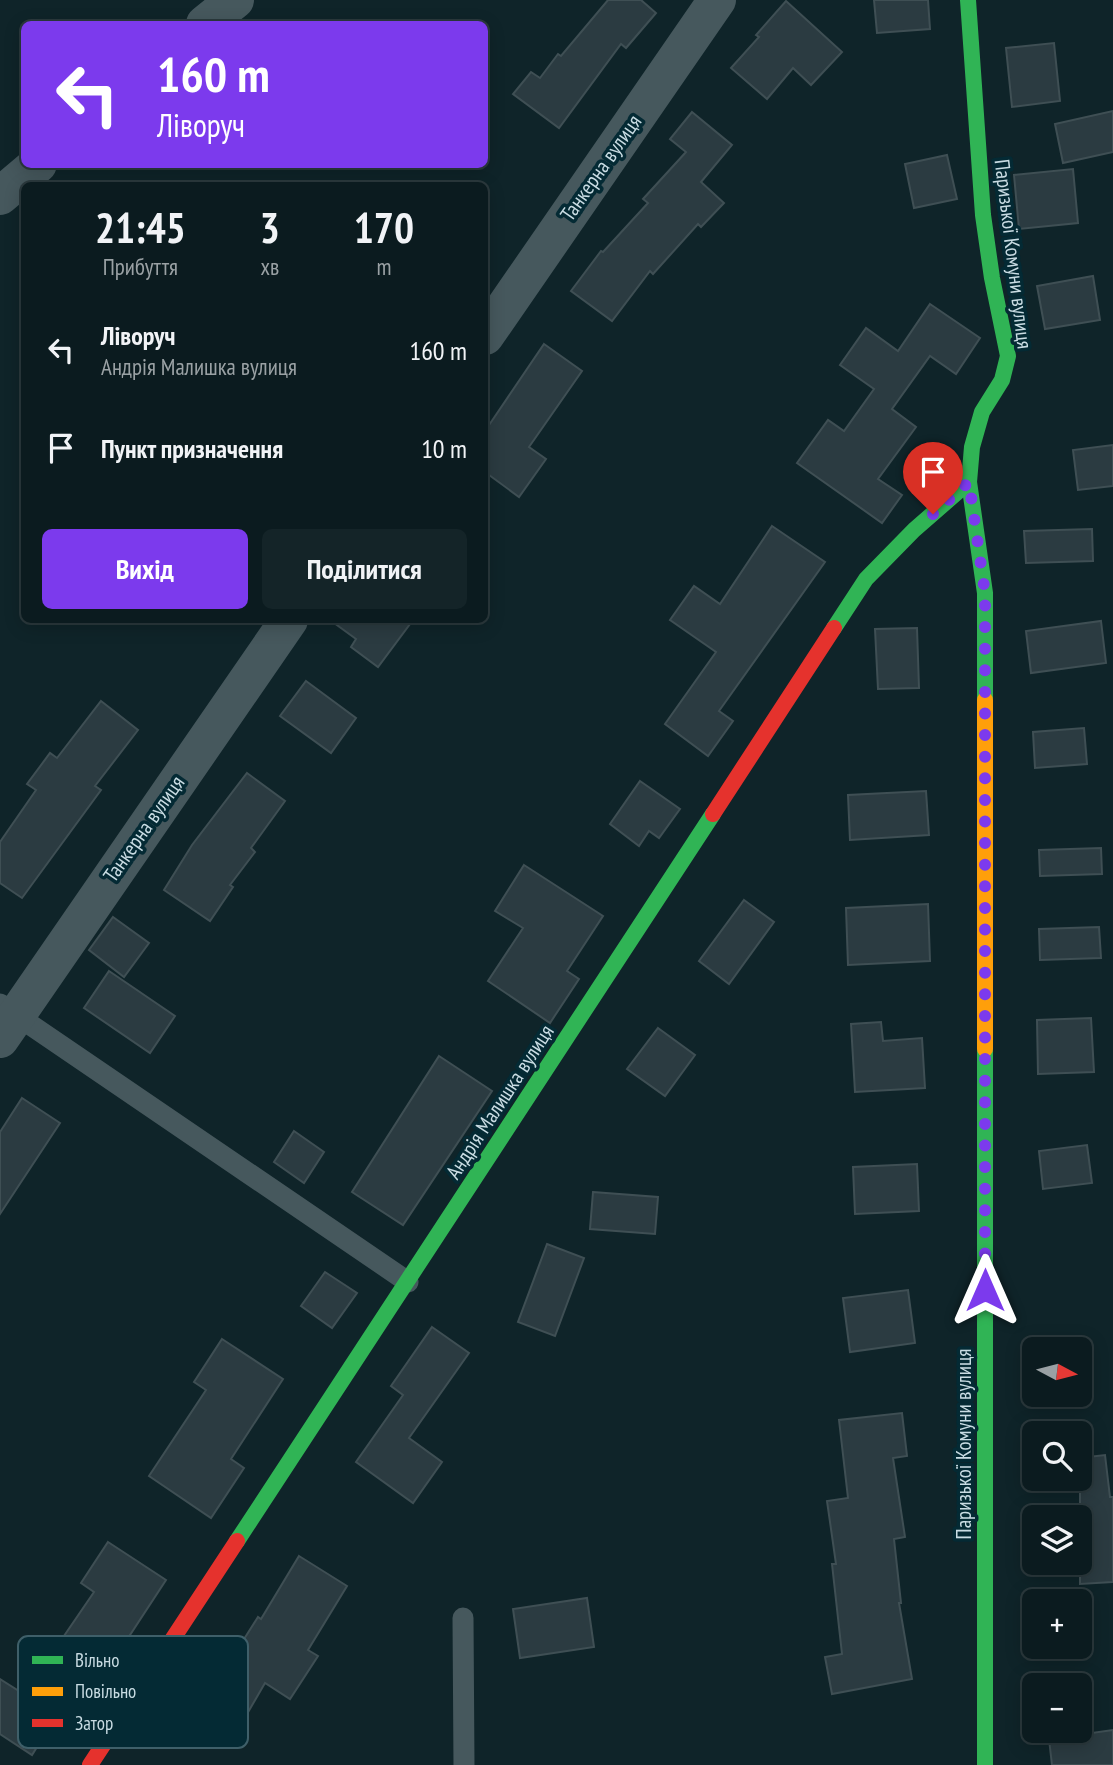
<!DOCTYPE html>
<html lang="uk">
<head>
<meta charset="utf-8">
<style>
  body { margin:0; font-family:"PT Sans Narrow",sans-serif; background:#142428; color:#f1f3f6; height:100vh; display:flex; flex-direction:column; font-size:26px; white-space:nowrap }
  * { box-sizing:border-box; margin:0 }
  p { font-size:23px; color:#9aa1a4 }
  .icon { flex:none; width:38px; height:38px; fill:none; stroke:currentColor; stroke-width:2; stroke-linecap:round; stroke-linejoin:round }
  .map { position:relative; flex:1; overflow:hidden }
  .sheet { position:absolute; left:21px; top:182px; width:467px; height:441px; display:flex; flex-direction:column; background:#0b1b1f; border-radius:10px; box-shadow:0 4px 18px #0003,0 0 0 2px #2b393d }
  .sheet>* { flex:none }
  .hud { position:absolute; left:21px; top:21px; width:467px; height:147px; border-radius:10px; box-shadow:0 4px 18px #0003,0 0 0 2px #2b393d; background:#7c3aed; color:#fff; overflow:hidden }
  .needle { width:46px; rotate:97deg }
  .buttons { position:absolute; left:1022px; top:1337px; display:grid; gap:14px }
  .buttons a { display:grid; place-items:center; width:70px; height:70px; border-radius:10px; background:#0b1b1f; box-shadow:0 4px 18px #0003,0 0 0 2px #2b393d; font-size:35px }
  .pin { position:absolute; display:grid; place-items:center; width:60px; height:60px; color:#fff; margin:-72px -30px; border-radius:50% 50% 50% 0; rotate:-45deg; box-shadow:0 0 7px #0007 }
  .pin .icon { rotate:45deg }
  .me { position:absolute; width:77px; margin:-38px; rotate:0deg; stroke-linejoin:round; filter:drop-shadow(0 0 5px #0008) }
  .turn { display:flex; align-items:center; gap:24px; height:147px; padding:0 21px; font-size:32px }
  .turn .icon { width:91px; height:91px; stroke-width:2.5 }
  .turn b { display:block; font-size:49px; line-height:60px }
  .eta { display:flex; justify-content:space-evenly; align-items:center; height:119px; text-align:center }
  .eta b { font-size:42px; font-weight:800; line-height:49px }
  .button { display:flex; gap:14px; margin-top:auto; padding:14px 21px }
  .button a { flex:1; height:80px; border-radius:10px; background:#7c3aed; color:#fff; font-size:28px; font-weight:800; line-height:80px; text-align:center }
  .button a+a { background:#142428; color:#f1f3f6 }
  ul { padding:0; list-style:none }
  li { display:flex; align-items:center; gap:21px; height:98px; padding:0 21px }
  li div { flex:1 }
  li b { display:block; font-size:26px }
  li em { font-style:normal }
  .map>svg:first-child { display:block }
  .building { fill:#2b3b41; stroke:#3f4f54; stroke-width:2 }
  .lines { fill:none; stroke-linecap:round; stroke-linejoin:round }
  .lane { stroke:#46585d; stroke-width:21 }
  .street { stroke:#46585d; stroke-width:38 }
  .fast { stroke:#30b455; stroke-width:16 }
  .slow { stroke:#ff9f0a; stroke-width:16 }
  .jam { stroke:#e5322d; stroke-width:16 }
  .route { stroke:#7c3aed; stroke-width:12; stroke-dasharray:0 21.6 }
  .labels { text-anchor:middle; stroke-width:7; stroke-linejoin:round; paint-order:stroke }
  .street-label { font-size:21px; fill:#c9dce3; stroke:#042a34 }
  .key { fill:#042a34; stroke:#3f5f69; stroke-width:2 }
  .key-label { font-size:19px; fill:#c9dce3 }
</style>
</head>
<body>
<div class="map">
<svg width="1113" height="1765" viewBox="0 0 1113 1765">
  <rect width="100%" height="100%" fill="#0f2429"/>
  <!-- building -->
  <g class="building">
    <polygon points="608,0 641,0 656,13 626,48 621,44 559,128 513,94 531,72 540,78 558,54 561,56"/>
    <polygon points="874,0 928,0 930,29 877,33"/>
    <polygon points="786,1 842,52 811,85 793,68 767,99 731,68 759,37 756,35"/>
    <polygon points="1054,43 1060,101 1012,107 1006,48"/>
    <polygon points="1113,111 1113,152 1063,163 1055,124"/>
    <polygon points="692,112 732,145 701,182 724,203 701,227 698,224 653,274 650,271 612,321 571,291 601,251 603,252 648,203 643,199 686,152 670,139"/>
    <polygon points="947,155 957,199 914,208 905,164"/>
    <polygon points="1073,169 1078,223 1019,229 1014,175"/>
    <polygon points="1093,276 1100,320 1045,329 1037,286"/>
    <polygon points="930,304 980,338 956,374 930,356 892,409 916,427 878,479 902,495 882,523 797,463 828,420 844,431 874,389 840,365 866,328 898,351"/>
    <polygon points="544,344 582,371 529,447 546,459 519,497 485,472 485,431"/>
    <polygon points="1113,445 1113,486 1078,490 1073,450"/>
    <polygon points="772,526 825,562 719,711 733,721 708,756 665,724 716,652 670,620 694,586 720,604"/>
    <polygon points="1092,529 1093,561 1026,563 1024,531"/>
    <polygon points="330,620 413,620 378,667 351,647 356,639"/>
    <polygon points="1101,621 1106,663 1031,673 1026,631"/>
    <polygon points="917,628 919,688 878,689 875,629"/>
    <polygon points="306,681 356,718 331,753 280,716"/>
    <polygon points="101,701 138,730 95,786 101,790 22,898 0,883 0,842 36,790 27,784 50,753 57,758"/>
    <polygon points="1084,728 1087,764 1035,768 1033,732"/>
    <polygon points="247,773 285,801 251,848 255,852 230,885 233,887 210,921 164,890 192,845"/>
    <polygon points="640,781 680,809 659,838 649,831 639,846 610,824"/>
    <polygon points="926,791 929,835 850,840 848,795"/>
    <polygon points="1101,848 1102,874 1040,876 1039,850"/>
    <polygon points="524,865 603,916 567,971 579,979 550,1023 488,981 523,928 495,911"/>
    <polygon points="744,900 774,922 729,984 699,961"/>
    <polygon points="928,904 930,961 848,965 846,908"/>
    <polygon points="113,917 149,943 124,977 89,950"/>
    <polygon points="1099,927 1101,958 1040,960 1039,929"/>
    <polygon points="109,971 175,1016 150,1053 84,1008"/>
    <polygon points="1091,1018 1094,1072 1038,1074 1037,1020"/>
    <polygon points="881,1022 883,1041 922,1038 925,1088 855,1092 851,1024"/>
    <polygon points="658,1028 695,1055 665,1096 627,1069"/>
    <polygon points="439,1056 492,1091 403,1225 352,1192"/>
    <polygon points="22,1098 60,1123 0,1214 0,1132"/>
    <polygon points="294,1131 324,1152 304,1183 274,1162"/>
    <polygon points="1087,1145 1092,1183 1043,1189 1039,1151"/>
    <polygon points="917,1164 919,1211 855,1214 853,1167"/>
    <polygon points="593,1192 658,1197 655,1234 590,1229"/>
    <polygon points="547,1244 584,1258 555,1336 518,1322"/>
    <polygon points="325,1272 357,1293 332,1328 301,1306"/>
    <polygon points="908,1290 915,1343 850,1352 843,1298"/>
    <polygon points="432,1327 469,1353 409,1438 442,1462 413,1503 356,1462 403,1395 391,1386"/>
    <polygon points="222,1339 283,1379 231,1459 244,1468 211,1518 149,1476 206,1390 194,1382"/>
    <polygon points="902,1413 907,1456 893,1458 905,1537 894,1539 901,1603 899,1603 912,1679 832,1694 825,1657 842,1654 832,1564 836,1564 827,1501 848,1498 839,1420"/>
    <polygon points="1105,1455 1110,1497 1113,1497 1113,1582 1080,1584 1080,1458"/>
    <polygon points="108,1542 166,1580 109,1667 64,1636 94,1592 81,1583"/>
    <polygon points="299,1556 347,1586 308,1650 318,1656 290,1699 265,1683 232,1740 194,1718 258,1617 261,1619"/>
    <polygon points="587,1598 594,1647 520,1658 513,1609"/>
    <polygon points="0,1679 57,1715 32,1755 0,1734"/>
    <polygon points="1113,1730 1113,1765 1052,1765 1049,1739"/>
  </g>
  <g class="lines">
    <!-- lane -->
    <g class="lane">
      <polyline points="0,1004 408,1282"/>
      <polyline points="463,1618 464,1765"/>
    </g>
    <!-- street -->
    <g class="street">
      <polyline points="205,24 235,0"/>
      <polyline points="0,196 38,164"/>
      <polyline points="485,336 717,0"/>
      <polyline points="0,1039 289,620"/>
    </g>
    <!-- fast -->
    <g class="fast">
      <polyline points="968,0 983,215 992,278 1008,356 1002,380 982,412 972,447 969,482 985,593 985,700"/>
      <polyline points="834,628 866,579 914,530 969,482"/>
      <polyline points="985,1049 985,1765"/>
      <polyline points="237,1541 713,814"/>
    </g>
    <!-- slow -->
    <polyline class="slow" points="985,700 985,1049"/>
    <!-- jam -->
    <g class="jam">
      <polyline points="713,814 834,628"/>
      <polyline points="90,1765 237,1541"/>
    </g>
  </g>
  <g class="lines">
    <!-- route -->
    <polyline class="route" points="933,514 969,482 985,593 985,1290"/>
  </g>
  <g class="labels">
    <!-- street labels -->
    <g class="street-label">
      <text transform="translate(601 168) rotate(-55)" y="7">Танкерна вулиця</text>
      <text transform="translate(1013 254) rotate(83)" y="7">Паризької Комуни вулиця</text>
      <text transform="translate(144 829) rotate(-55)" y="7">Танкерна вулиця</text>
      <text transform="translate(500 1102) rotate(-57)" y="7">Андрія Малишка вулиця</text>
      <text transform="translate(964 1444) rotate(-90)" y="7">Паризької Комуни вулиця</text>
    </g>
  </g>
  <!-- legend -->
  <rect x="18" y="1636" width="230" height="112" rx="10" class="key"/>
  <rect x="32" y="1656" width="31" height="8" fill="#30b455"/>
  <rect x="32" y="1687" width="31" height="9" fill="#ff9f0a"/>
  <rect x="32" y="1719" width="31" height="8" fill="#e5322d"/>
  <g class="key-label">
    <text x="75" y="1667">Вільно</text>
    <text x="75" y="1698">Повільно</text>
    <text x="75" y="1730">Затор</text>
  </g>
</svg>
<div class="buttons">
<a><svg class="needle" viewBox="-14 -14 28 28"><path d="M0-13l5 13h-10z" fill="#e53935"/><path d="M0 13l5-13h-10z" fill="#9aa1a4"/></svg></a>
<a><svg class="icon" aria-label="search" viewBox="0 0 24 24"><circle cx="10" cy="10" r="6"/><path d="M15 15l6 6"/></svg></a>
<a><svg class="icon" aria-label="layers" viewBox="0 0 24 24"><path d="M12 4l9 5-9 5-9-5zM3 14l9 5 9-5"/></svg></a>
<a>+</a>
<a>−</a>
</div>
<div class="pin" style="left:933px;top:514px;background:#d93025"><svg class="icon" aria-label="arrive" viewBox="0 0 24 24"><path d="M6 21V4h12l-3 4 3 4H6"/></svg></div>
<svg class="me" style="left:985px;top:1290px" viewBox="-20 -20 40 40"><path d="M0-17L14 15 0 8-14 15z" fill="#7c3aed" stroke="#fff" stroke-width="4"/></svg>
<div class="hud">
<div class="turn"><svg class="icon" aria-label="left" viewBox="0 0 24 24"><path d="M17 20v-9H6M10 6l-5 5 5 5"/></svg><div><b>160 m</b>Ліворуч</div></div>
</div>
<section class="sheet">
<div class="eta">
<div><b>21:45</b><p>Прибуття</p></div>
<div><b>3</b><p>хв</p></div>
<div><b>170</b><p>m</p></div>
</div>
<ul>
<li><svg class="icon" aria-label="left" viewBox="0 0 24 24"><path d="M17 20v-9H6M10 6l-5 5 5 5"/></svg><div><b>Ліворуч</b><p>Андрія Малишка вулиця</p></div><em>160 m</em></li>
<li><svg class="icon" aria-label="arrive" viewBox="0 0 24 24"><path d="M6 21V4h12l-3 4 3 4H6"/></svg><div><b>Пункт призначення</b></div><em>10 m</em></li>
</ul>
<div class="button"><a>Вихід</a><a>Поділитися</a></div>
</section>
</div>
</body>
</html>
